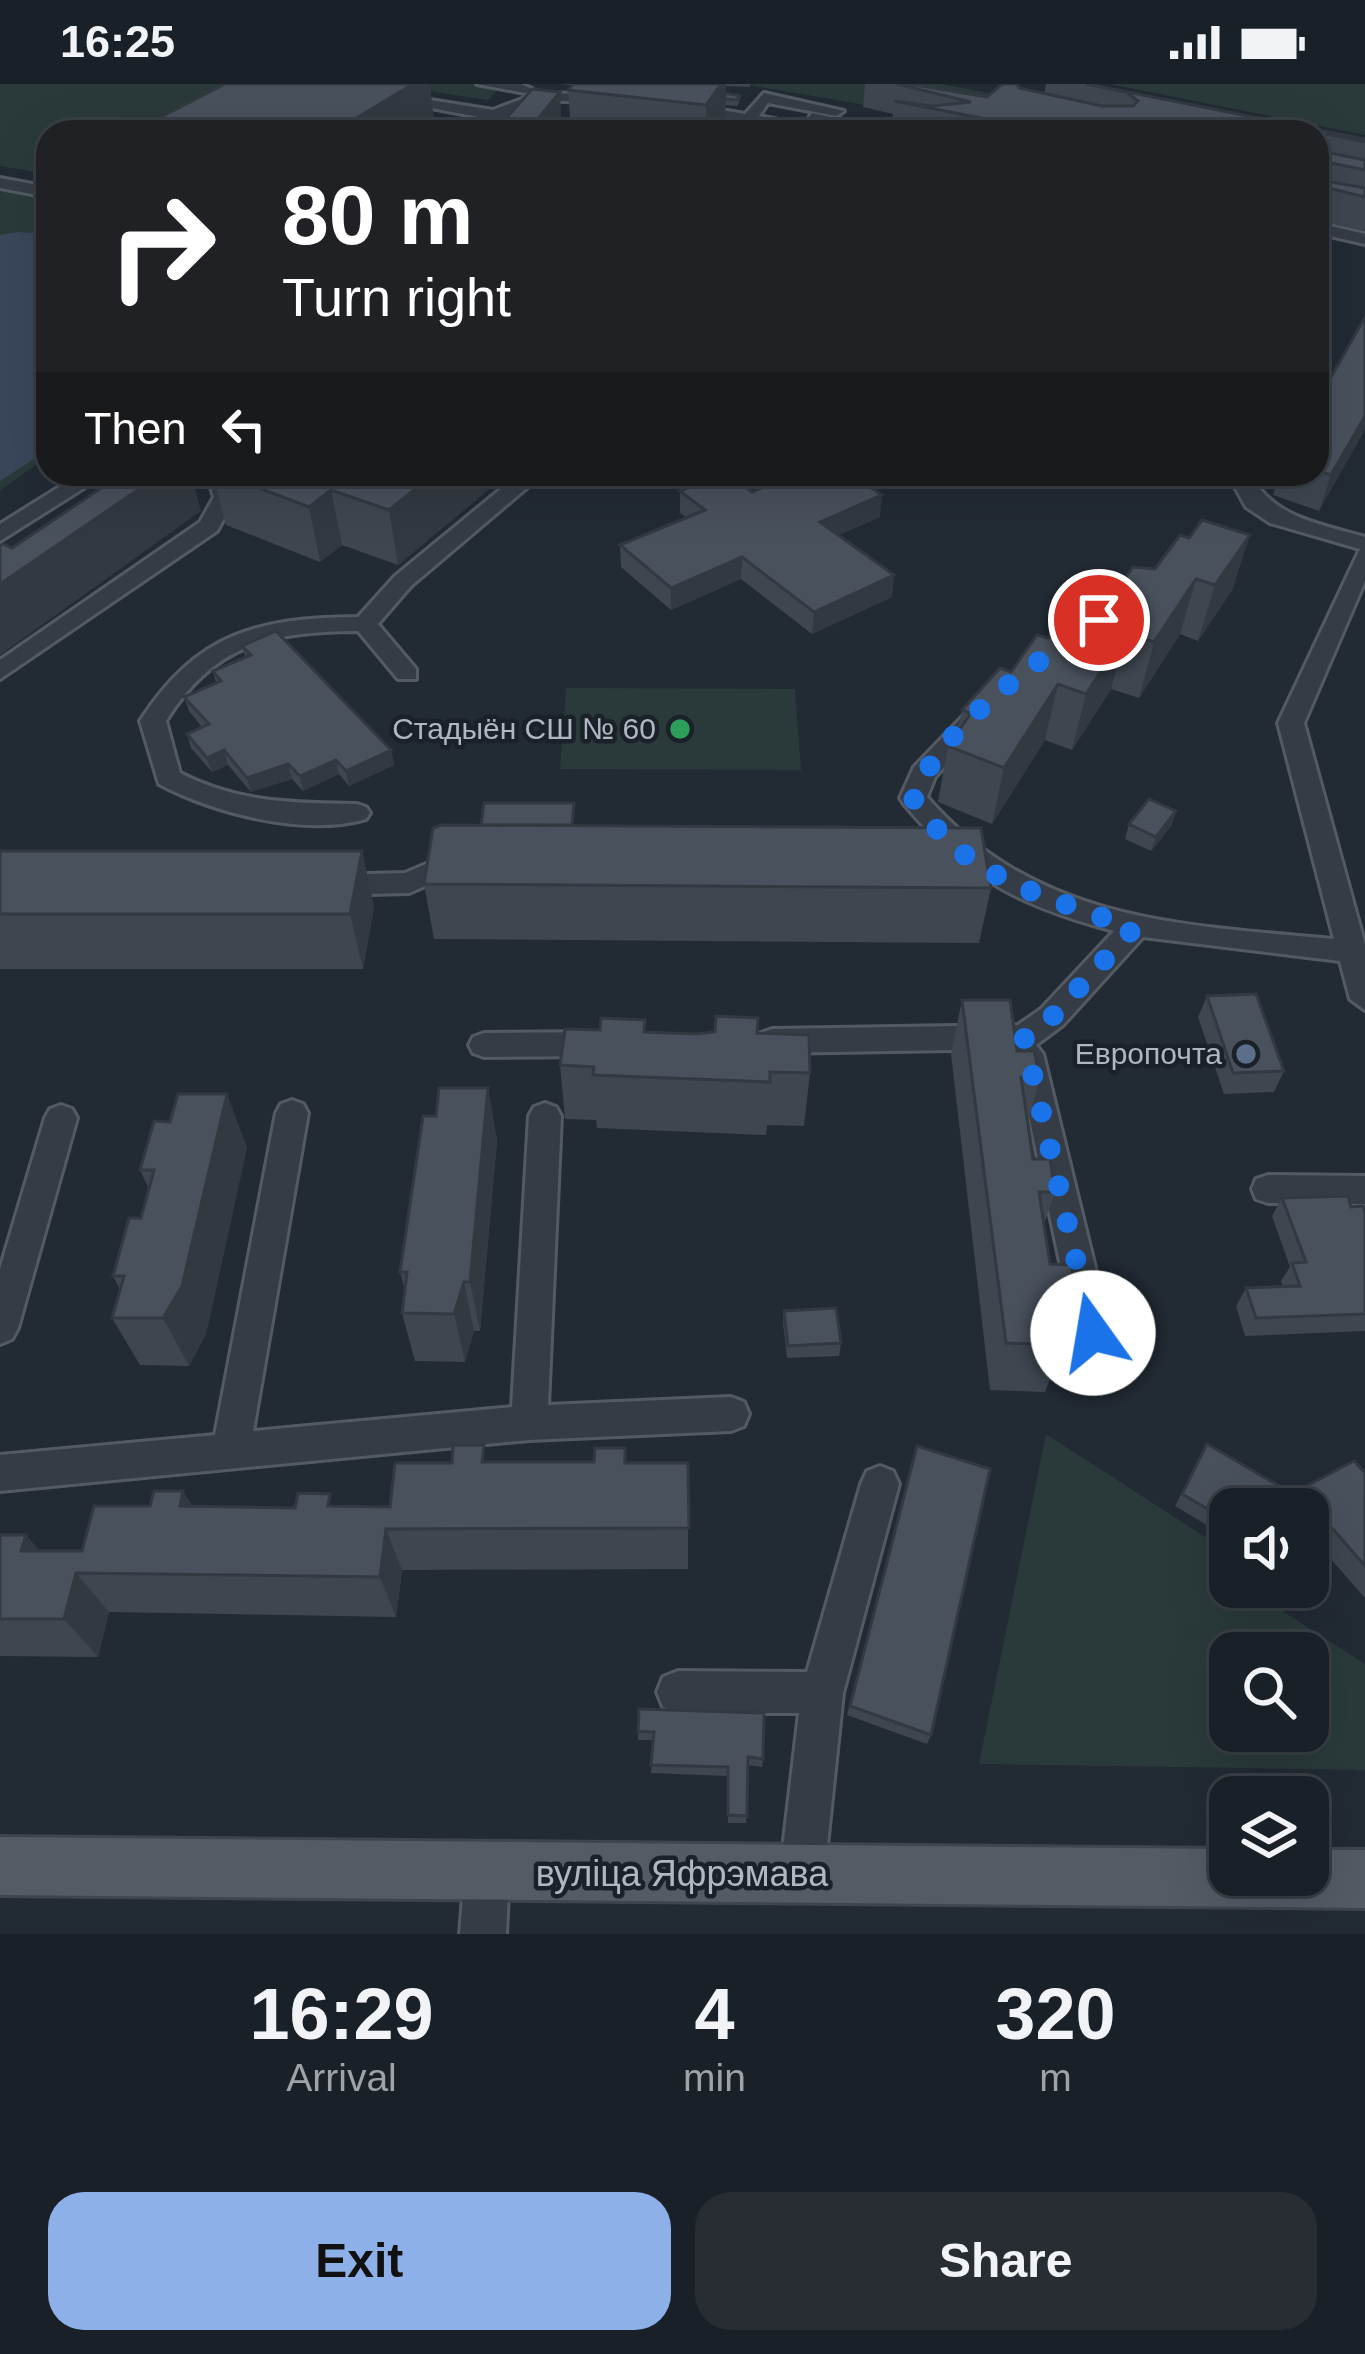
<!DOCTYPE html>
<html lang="en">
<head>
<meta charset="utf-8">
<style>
  body { margin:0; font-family:Arial,sans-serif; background:#272d33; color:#f1f3f6; height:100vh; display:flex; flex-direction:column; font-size:45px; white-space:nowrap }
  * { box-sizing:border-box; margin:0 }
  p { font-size:39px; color:#9fa3a7 }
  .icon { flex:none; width:66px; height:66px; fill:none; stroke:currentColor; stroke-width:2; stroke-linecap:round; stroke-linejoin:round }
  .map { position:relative; height:1850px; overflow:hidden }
  .panel { display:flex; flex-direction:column; background:#1a2027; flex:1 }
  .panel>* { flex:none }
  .guide { position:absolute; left:36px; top:36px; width:1293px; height:366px; border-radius:36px; box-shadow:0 12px 48px #0002,0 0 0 3px #383e44; background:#202124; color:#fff; overflow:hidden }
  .fabs { position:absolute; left:1209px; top:1404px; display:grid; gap:24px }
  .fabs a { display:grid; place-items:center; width:120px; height:120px; border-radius:24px; background:#1a2027; box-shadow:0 12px 48px #0002,0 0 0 3px #383e44; font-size:60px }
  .pin { position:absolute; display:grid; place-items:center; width:102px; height:102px; color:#fff; margin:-51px; border:6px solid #fff; border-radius:50%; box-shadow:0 3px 12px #0007 }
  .me { position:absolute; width:132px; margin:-66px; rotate:347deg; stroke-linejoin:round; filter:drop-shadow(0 0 9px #0008) }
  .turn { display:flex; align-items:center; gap:42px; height:252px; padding:0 48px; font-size:54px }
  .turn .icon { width:156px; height:156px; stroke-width:2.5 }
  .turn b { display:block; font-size:84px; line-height:102px }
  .then { display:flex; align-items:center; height:114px; padding:0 48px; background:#0003; gap:24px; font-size:45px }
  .eta { display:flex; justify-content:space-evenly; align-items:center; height:204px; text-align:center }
  .eta b { font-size:72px; font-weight:700; line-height:84px }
  .action { display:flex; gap:24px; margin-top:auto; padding:24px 48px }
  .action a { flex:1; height:138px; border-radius:36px; background:#8eb0e9; color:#111; font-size:48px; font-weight:700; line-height:138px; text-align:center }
  .action a+a { background:#272d33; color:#f1f3f6 }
  .status { display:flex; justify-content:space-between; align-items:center; height:84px; padding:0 60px; background:#1a2027; direction:ltr }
  .status svg { height:33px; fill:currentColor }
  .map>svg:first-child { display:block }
  .green { fill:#2a3a3a; fill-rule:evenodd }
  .water { fill:#3a475b }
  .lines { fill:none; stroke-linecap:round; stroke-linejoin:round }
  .minor-casing { stroke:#535a62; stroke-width:6 }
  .major-casing { stroke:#3f454e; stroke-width:6 }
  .minor { fill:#363c45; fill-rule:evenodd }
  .major { fill:#545b65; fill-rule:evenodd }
  .wall { fill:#3f4650 }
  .shaded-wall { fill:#333941 }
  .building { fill:#49515d; stroke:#333941; stroke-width:3 }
  .route { stroke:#1a73e8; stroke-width:21; stroke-dasharray:0 37.8 }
  .leisure-dot { fill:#2e9e5b; stroke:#1b2129; stroke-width:4.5 }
  .service-dot { fill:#5c6f8a; stroke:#1b2129; stroke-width:4.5 }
  .labels { text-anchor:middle; stroke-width:9; stroke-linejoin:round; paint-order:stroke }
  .poi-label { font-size:30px; fill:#b0b7c1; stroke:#1b2129; text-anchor:end }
  .near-street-label { font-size:36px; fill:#b0b7c1; stroke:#1b2129 }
</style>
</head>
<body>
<div class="status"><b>16:25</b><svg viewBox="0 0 49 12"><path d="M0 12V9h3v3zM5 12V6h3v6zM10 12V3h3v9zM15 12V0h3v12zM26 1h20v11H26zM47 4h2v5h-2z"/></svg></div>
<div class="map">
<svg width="1365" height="1850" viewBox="0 0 1365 1850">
  <rect width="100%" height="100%" fill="#222a34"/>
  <!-- green -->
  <g class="green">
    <polygon points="0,0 503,0 488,16 407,4 193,48 48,48 48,90 0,82"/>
    <polygon points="743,0 941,0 1010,13 982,41"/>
    <polygon points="1110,0 1365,0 1365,51"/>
    <polygon points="0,105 48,116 48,372 0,407"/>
    <polygon points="566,604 795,605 801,686 560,685"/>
    <path d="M1046 1350 1230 1469V1503H1245L1365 1580V1686L979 1680ZM1308 1569V1647H1230V1569Z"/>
  </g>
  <!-- water -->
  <polygon class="water" points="18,148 48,150 48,366 0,397 0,151"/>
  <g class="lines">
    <defs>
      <g id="minor">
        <polygon points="477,0 521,0 532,5 525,9"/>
        <path d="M538 9 589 10 616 16 608 21C580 18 548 12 521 23 501 32 493 48 471 48L484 34 384 15 392 10 493 26Z"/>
        <polygon points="764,9 844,27 836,32 768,19 759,32 835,48 798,48 678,25 686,20 745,30"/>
        <polygon points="812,29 885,45 887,48 857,48 807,37"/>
        <polygon points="0,94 48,103 48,113 0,104"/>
        <polygon points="1317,139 1365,150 1365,160 1317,149"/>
        <polygon points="80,390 106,390 0,457 0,440"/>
        <polygon points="207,390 229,390 236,413 217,447 0,595 0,576 200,438 214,413"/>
        <path d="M519 390H543L411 502 378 540 416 585V595H398L358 547C271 548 214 559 166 637L180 689C238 719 293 719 357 720L366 723 370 729 366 735C304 753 214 729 159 700L140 637C197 549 257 534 358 533L395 492Z"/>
        <path d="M1209 390 1252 394C1277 435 1321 440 1365 453V497L1304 639 1365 861V926L1350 915 1340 877 1143 853 1063 941 1036 961 1043 970 1111 1249 1105 1260 1093 1265 1081 1260 1075 1249 1015 965 772 969 761 965 757 957 761 949 772 945 1018 941 1041 925 1114 847C1020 822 967 795 904 720L900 714 914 683 968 627 977 625 990 633 935 693 927 713C1036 838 1180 841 1334 855L1278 639 1360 465 1270 439 1246 423 1235 403Z"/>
        <polygon points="445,772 474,776 478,783 474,790 448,792 409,809 330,811 316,801 330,791 405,789"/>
        <polygon points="604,948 615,952 619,960 615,968 604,972 484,973 473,969 469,961 473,953 484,949"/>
        <polygon points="292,1016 303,1020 308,1029 253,1347 512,1323 529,1032 534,1023 545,1019 556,1023 561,1032 548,1321 731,1313 744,1318 749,1330 744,1342 731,1347 529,1356 0,1407 0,1371 215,1351 276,1029 281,1020"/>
        <polygon points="61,1021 72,1025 77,1034 18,1244 12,1255 0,1260 0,1185 45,1034 50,1025"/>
        <polygon points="1268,1091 1365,1092 1365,1120 1268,1119 1256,1115 1252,1105 1256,1095"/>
        <polygon points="880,1382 893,1387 899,1400 843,1609 824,1790 818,1806 802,1812 786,1806 780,1790 799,1629 678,1629 663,1623 657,1608 663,1593 678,1587 807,1588 861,1400 867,1387"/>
        <polygon points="487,1767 503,1773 509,1789 506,1850 460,1850 465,1789 471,1773"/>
      </g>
      <polygon id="major" points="0,1753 1230,1765 1230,1791 1308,1791 1308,1766 1365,1766 1365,1824 0,1811"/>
    </defs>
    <!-- minor casing -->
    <use href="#minor" class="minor-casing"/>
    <!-- major casing -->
    <use href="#major" class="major-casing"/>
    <!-- minor -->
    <use href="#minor" class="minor"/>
    <!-- major -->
    <use href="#major" class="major"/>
  </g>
  <!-- wall -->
  <g class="wall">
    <polygon points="558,0 750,0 750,3 726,2 725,9 740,12 739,19 737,22 725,21 725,40 719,48 571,48 568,6 572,1"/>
    <polygon points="865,0 909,0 987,13 1022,5 1044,10 1046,0 1087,0 1365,55 1365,147 1317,136 1317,48 891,48 893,30 863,23"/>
    <polygon points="1317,318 1365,345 1319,427 1273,411 1280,390 1317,390"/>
    <polygon points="213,390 343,390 367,398 377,390 507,390 398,481 342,461 320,478 226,441"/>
    <polygon points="680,407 752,408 880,433 838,451 892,513 812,550 741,495 671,526 621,483 620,461 687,434 680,429"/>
    <polygon points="1250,451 1232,506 1198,557 1180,550 1139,614 1111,605 1072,666 1045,656 992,740 938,718 948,662 958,647 962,626 1011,588 1048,554 1083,538 1117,505 1155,485 1189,454"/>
    <polygon points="242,562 391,666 394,681 349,702 339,690 303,707 292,695 251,708 228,681 212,688 191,664 187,650 202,643 189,627 184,613 216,599 213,587 245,573"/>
    <polygon points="574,727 573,741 991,804 979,859 434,855 424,800 481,741"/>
    <polygon points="1176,727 1171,742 1151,767 1125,755 1129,740"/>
    <polygon points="0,767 362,767 374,823 363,885 0,885"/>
    <polygon points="1207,912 1284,987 1274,1008 1224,1010 1198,933"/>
    <polygon points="962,916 1017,967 1040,994 1028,1037 1033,1075 1055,1108 1044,1140 1050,1180 1078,1224 1045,1308 990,1306 951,970"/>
    <polygon points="645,936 645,948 696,950 757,949 810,989 804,1042 767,1041 766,1051 597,1044 596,1036 565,1035 560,981 600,946"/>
    <polygon points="488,1004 497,1057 480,1247 474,1247 465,1278 415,1277 402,1229 405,1206 400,1188 436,1032"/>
    <polygon points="247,1063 206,1250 189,1282 140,1281 112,1234 120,1206 113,1192 141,1134 149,1105 140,1086"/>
    <polygon points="1282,1114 1351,1123 1365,1128 1365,1247 1245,1252 1236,1222 1246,1204 1283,1203 1281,1197 1290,1183 1272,1132"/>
    <polygon points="784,1227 841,1259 839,1272 787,1274 783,1239"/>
    <polygon points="1207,1360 1295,1411 1299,1406 1365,1389 1365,1514 1308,1449 1308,1425 1230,1425 1230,1455 1175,1422"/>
    <polygon points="917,1362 931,1651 927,1660 847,1631"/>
    <polygon points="625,1364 626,1379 688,1379 688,1485 402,1486 396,1533 109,1528 98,1573 0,1572 0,1451 39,1467 82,1467 150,1422 183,1407 192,1422 295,1424 335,1422 390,1423 488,1378 594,1378"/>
    <polygon points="639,1625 763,1675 762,1683 748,1681 746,1739 728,1739 727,1692 651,1689 653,1656 638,1656"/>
  </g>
  <!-- shaded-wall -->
  <g class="shaded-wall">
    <polygon points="413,0 430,0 434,37 416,48 339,48 338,45 342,41"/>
    <polygon points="721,0 726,0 725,40 719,48 706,48 706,21"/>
    <polygon points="560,8 562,48 527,48"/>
    <polygon points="1365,332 1365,345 1319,427 1331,391"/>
    <polygon points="161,390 191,390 201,427 0,571 0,500"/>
    <polygon points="434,390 507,390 398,481 389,426"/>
    <polygon points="331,406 342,461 320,478 309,423"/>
    <polygon points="882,411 880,433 818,460 820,438"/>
    <polygon points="1250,451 1232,506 1198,557 1215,501"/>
    <polygon points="742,473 741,495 671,526 671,504"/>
    <polygon points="894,491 892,513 812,550 814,528"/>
    <polygon points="1196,495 1180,550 1139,614 1154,558"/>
    <polygon points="1126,549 1111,605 1072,666 1086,610"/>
    <polygon points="1058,600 1045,656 992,740 1004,684"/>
    <polygon points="224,666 228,681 212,688 207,674"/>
    <polygon points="391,666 394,681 349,702 346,687"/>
    <polygon points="336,676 339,690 303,707 300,692"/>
    <polygon points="288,680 292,695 251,708 247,694"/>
    <polygon points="1176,727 1171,742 1151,767 1156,753"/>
    <polygon points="362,767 374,823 363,885 350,830"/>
    <polygon points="488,1004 497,1057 480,1247 470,1198"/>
    <polygon points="227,1010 247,1063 206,1250 189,1282 163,1234"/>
    <polygon points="464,1198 474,1247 465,1278 454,1230"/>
    <polygon points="183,1407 209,1450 180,1422"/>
    <polygon points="386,1445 402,1486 396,1533 380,1493"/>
    <polygon points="26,1451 61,1492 21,1467"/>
    <polygon points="76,1489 109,1528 98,1573 64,1535"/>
  </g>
  <!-- building -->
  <g class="building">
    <polygon points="225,0 413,0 338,45 351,48 132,48"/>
    <polygon points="574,0 721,0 706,21 568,6"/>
    <polygon points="897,0 909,0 987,13 1002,0 1017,0 1019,4 1102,22 1133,22 1138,17 1126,8 1086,0 1087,0 1365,55 1365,58 1327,50 1322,54 1325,68 1365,76 1365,86 1327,78 1322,82 1326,97 1365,104 1365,113 1324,103 1323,118 1317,128 1317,48 1054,48 1028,42 1022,48 990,48 1001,38 894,17 932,22 971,18"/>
    <polygon points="532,5 560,8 527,48 494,48"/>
    <polygon points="725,9 740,12 737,16 725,15"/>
    <polygon points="1365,233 1365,332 1331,391 1317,387 1317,318"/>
    <polygon points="122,390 161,390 0,500 0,462 3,460 12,464"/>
    <polygon points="222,390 343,390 367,398 377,390 434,390 389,426 331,406 309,423"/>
    <polygon points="723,390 728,390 752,408 794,390 850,390 882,411 820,438 894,491 814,528 742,473 671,504 620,461 705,426 680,407"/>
    <polygon points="1202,436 1250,451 1215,501 1196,495 1154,558 1126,549 1086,610 1058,600 1004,684 948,662 971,629 962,626 1000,584 1011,588 1037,551 1048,554 1064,532 1083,538 1108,503 1117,505 1133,483 1155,485 1180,451 1189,454"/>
    <polygon points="276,547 391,666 346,687 336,676 300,692 288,680 247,694 224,666 207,674 187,650 209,640 184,613 221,597 213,587 251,571 242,562"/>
    <polygon points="1149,715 1176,727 1156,753 1129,740"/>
    <polygon points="484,719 574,719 572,741 481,741"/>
    <polygon points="441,741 981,744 991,804 424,800 433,744"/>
    <polygon points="0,767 362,767 350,830 0,830"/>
    <polygon points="1256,910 1284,987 1233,989 1207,912"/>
    <polygon points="962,916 1010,916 1017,967 1034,967 1040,994 1021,993 1033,1075 1050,1075 1055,1108 1039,1108 1050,1180 1071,1181 1078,1224 1058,1224 1063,1261 1006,1259"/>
    <polygon points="716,932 758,934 757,949 809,951 810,989 770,988 770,998 593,991 594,983 560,981 565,945 600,946 601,934 645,936 644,948 696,950 715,948"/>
    <polygon points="439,1004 488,1004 470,1198 464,1198 454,1230 402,1229 407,1188 400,1188 423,1032 436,1032"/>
    <polygon points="178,1010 227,1010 182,1202 163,1234 112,1234 124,1192 113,1192 129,1134 141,1134 154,1086 140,1086 154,1037 170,1038"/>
    <polygon points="1348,1112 1351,1123 1363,1122 1365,1128 1365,1230 1256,1234 1246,1204 1300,1202 1292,1179 1306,1178 1282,1114"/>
    <polygon points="836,1224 841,1259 788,1262 784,1227"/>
    <polygon points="1207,1360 1295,1411 1289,1425 1230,1425 1230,1438 1182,1410"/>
    <polygon points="453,1361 484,1361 482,1378 594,1378 595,1364 625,1364 625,1379 688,1379 689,1444 386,1445 380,1493 76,1489 64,1535 0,1535 0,1451 26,1451 21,1467 82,1467 94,1422 150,1422 154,1407 183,1407 180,1422 295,1424 298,1409 330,1410 328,1422 390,1423 395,1379 452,1379"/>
    <polygon points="917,1362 990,1385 931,1651 850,1622"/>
    <polygon points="1354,1377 1365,1389 1365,1482 1299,1406"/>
    <polygon points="639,1625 764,1629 763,1675 748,1673 747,1732 728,1731 728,1683 651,1681 654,1648 638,1647"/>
  </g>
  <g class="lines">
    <!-- route -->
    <path class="route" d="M1093 1249 1024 953 1052 933 1133 845C1044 809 969 800 913 714 942 641 1035 579 1099 536"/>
  </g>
  <!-- markers -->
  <circle class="leisure-dot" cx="680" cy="645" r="12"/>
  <circle class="service-dot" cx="1246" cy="970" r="12"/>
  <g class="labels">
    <!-- poi labels -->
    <g class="poi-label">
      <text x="656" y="655">Стадыён СШ № 60</text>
      <text x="1222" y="980">Европочта</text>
    </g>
    <!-- near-street labels -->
    <g class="near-street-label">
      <text x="682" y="1802">вуліца Яфрэмава</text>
    </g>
  </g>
</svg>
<div class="fabs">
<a><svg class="icon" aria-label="sound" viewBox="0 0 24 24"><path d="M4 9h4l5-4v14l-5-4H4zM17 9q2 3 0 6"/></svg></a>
<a><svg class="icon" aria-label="search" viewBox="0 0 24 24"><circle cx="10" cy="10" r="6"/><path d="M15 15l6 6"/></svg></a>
<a><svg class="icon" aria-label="layers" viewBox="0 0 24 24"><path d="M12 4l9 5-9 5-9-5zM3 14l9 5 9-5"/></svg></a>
</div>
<div class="pin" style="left:1099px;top:536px;background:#d93025"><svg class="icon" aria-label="arrive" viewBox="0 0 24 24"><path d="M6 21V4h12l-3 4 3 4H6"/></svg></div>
<svg class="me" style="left:1093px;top:1249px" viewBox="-20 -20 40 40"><circle r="19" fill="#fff"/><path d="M0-13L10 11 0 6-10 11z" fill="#1a73e8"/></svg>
<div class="guide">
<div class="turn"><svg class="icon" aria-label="right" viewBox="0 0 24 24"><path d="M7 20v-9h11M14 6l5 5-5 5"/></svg><div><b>80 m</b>Turn right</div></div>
<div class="then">Then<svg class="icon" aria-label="left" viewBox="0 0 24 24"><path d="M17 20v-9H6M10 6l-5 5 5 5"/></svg></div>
</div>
</div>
<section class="panel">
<div class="eta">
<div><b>16:29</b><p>Arrival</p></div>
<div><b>4</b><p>min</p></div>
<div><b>320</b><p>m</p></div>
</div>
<div class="action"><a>Exit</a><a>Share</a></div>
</section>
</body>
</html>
